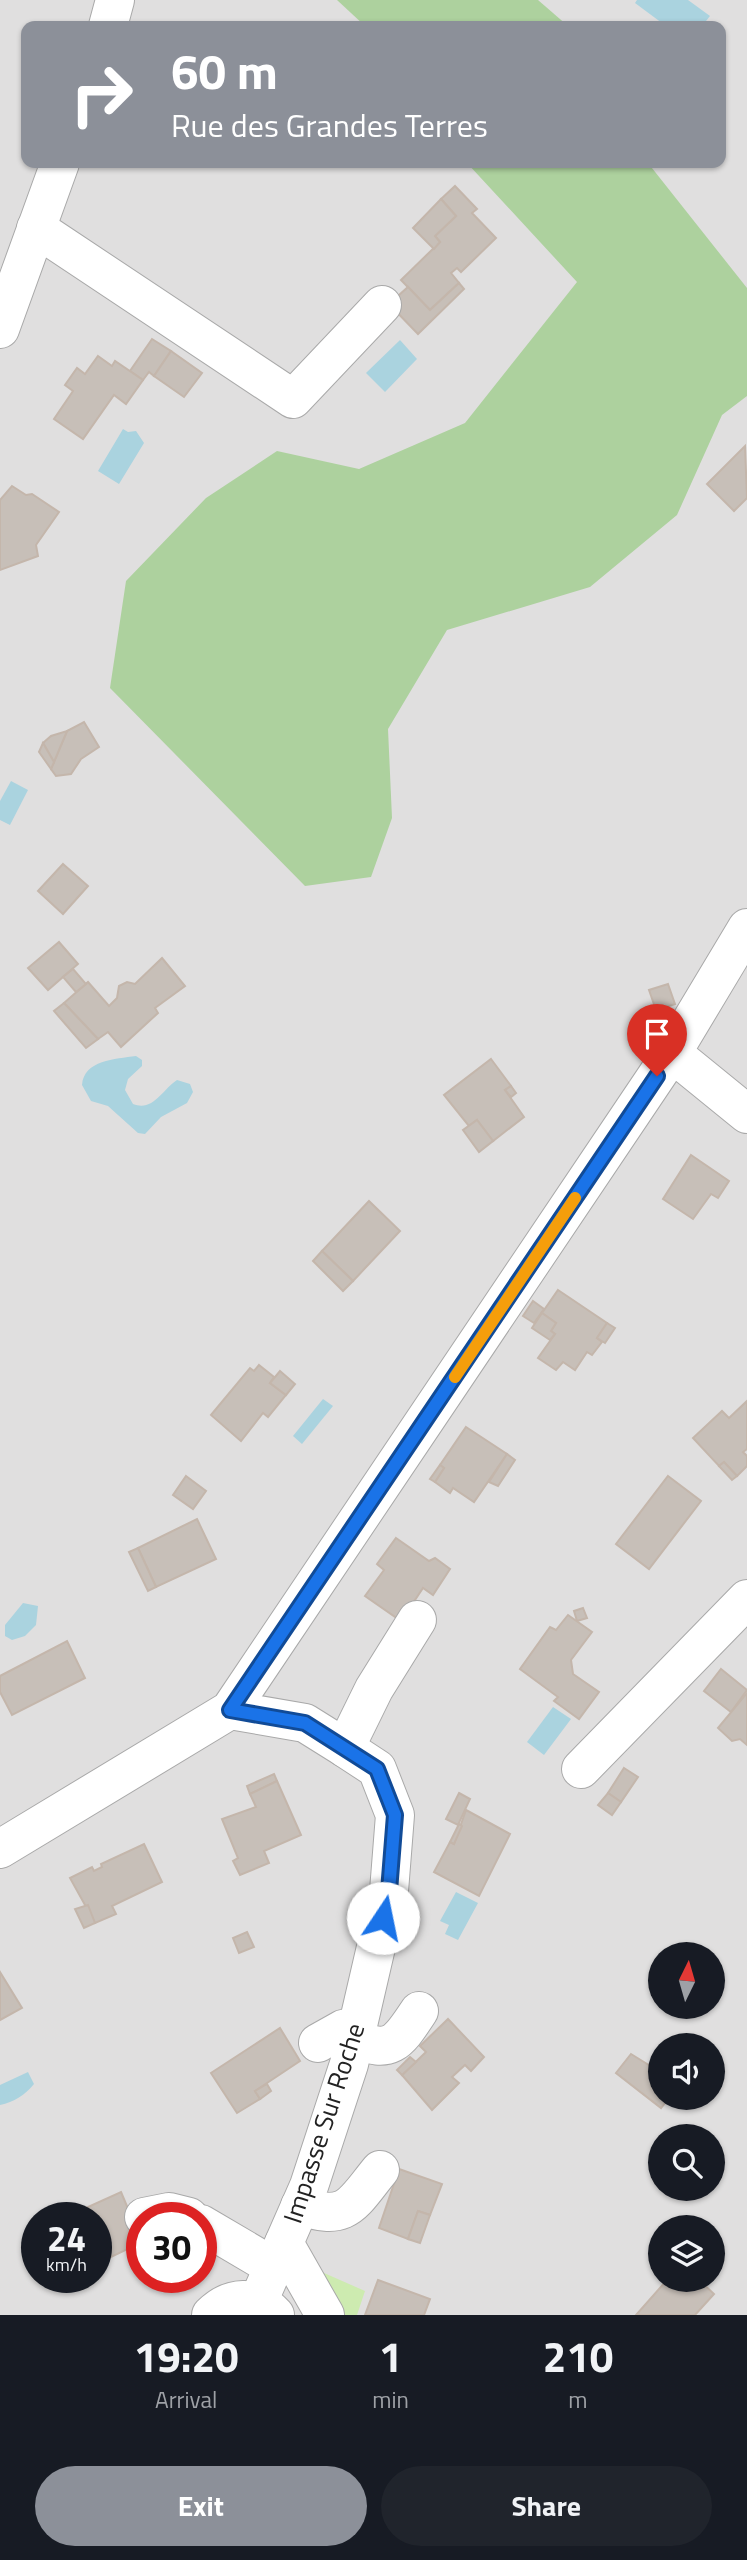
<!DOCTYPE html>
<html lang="en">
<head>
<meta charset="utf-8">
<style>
  body { margin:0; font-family:"Titillium Web",sans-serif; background:#20242c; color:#f1f3f6; height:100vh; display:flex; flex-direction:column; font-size:26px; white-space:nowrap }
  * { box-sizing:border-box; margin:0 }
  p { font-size:23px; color:#9ea1a6 }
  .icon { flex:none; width:38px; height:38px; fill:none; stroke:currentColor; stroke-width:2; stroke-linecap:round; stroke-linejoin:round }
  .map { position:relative; height:2315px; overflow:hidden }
  .drawer { display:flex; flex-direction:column; background:#171b24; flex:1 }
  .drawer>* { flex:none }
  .top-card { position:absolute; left:21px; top:21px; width:705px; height:147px; border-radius:14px; box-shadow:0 2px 5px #0004; background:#8c9099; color:#fff; overflow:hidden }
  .needle { width:46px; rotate:5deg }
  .buttons { position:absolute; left:648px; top:1942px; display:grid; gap:14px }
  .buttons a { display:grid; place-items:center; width:77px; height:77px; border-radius:50%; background:#171b24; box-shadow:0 2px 5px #0004; font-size:35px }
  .speed { position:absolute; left:21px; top:2202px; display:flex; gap:14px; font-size:35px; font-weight:700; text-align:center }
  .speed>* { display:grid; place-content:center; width:91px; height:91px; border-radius:50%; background:#171b24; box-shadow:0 2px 5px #0004; line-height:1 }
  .speed small { font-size:18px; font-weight:400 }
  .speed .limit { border:10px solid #d22; background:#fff; color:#111 }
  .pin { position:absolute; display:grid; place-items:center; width:60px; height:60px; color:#fff; margin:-72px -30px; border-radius:50% 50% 50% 0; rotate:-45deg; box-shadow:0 0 7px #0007 }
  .pin .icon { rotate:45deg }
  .me { position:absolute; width:77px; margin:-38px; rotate:11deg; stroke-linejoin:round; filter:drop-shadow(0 0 5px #0008) }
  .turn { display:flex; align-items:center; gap:24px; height:147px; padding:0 35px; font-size:32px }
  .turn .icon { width:91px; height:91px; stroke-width:2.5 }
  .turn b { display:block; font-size:49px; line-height:60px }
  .eta { display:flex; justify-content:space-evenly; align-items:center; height:119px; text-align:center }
  .eta b { font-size:42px; font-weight:700; line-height:49px }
  .button { display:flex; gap:14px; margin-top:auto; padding:14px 35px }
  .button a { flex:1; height:80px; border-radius:42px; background:#8c9099; color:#fff; font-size:28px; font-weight:700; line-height:80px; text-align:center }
  .button a+a { background:#20242c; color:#f1f3f6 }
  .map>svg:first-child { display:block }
  .residential { fill:#e0dfdf; fill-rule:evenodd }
  .grass { fill:#cdebb0 }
  .forest { fill:#add19e }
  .water { fill:#aad3df }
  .building { fill:#c7bfb8; stroke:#c4b6ab; stroke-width:2 }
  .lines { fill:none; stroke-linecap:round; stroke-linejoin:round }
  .minor-casing { stroke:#a9a9a9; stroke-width:40 }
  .minor { stroke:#fff; stroke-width:38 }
  .route-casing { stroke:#114b97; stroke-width:18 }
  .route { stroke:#1a73e8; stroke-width:12 }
  .slow { stroke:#f59e0b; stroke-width:12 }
  .labels { text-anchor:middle; stroke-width:6; stroke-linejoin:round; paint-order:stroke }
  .street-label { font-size:26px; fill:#222; stroke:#fff }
</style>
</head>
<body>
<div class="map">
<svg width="747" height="2315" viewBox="0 0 747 2315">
  <rect width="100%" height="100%" fill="#f2efe9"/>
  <!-- residential -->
  <path class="residential" d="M0 0H747V2315H0ZM26 26H721V163H26ZM660 1955H712V2007H660ZM660 2046H712V2098H660ZM660 2137H712V2189H660ZM37 2217H96V2277H37ZM142 2217H201V2277H142ZM660 2228H712V2280H660Z"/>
  <!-- grass -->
  <polygon class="grass" points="315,2269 365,2291 357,2315 337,2315"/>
  <!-- forest -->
  <g class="forest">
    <polygon points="337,0 538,0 568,26 365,26"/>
    <polygon points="467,163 648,163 747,288 747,396 722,415 677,515 590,587 447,630 388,729 392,818 371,877 305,886 110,688 126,581 206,498 277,451 359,469 465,423 577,282"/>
  </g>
  <!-- water -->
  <g class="water">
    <polygon points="637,0 688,0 710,16 702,26 666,26 635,3"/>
    <polygon points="400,340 417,359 385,392 366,373"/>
    <polygon points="123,429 128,432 136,431 144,443 119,484 98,471"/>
    <polygon points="11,781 28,790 10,825 0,820 0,801"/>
    <path d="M136 1056 142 1060V1066L128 1079 125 1090 133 1104C153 1112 162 1090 177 1080L190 1084 193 1092 187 1103 161 1117 145 1134 138 1133 108 1106 91 1101 82 1085C84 1060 115 1059 136 1056Z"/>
    <polygon points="323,1399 333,1406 302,1444 293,1436"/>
    <polygon points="23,1603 38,1606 36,1625 25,1636 12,1640 5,1636 5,1625"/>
    <polygon points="553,1707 571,1719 544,1755 527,1742"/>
    <polygon points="456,1892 478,1903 458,1940 445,1934 449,1925 440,1921"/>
    <path d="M28 2072 34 2084C25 2095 14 2102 0 2105V2085Z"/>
  </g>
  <!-- building -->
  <g class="building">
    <polygon points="455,186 477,209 472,213 496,238 461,272 457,268 451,273 459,283 430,310 401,280 440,242 435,236 456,216 441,199"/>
    <polygon points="441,199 456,216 435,236 440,242 434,249 413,228"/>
    <polygon points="459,283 464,289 418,334 389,304 408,287 430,310"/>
    <polygon points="152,339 171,351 154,376 149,372 143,380 130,371"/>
    <polygon points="171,351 202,373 184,397 154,376"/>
    <polygon points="98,356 112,366 115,361 143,380 126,404 114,395 83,439 54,419 73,391 65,385 77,368 85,374"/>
    <polygon points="745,446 747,498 734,511 707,484"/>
    <polygon points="12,486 26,495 32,494 59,512 36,545 38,556 0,570 0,500"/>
    <polygon points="84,722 99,747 81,759 71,774 56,776 51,769 67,731"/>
    <polygon points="67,731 54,762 43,743 51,736"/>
    <polygon points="43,743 54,762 51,769 39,752"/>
    <polygon points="63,864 88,886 63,914 38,891"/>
    <polygon points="59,942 78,964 48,990 28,968"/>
    <polygon points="162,958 185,986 155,1008 158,1013 121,1047 108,1032 98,1039 64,1003 88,982 109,1006 117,998 119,986 127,982 135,984"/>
    <polygon points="73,969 86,984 76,992 63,977"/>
    <polygon points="668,984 675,1004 656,1010 649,990"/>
    <polygon points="64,1003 98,1039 86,1048 54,1011"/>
    <polygon points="491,1059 511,1086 505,1090 524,1117 493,1141 477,1120 469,1126 444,1095"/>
    <polygon points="511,1086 516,1093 511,1097 505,1090"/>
    <polygon points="477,1120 493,1141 479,1152 463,1130"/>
    <polygon points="691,1155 729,1181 718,1198 711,1194 693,1219 663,1199"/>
    <polygon points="369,1201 400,1231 353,1281 322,1251"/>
    <polygon points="322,1251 353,1281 343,1291 313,1261"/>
    <polygon points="558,1290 607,1323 597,1338 602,1342 592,1355 587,1352 575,1370 563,1362 556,1370 538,1358 555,1334 551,1331 556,1323 542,1313"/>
    <polygon points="533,1301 544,1309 534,1323 523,1316"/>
    <polygon points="542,1313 556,1323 551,1331 555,1334 550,1340 532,1328"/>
    <polygon points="607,1323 615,1328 605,1343 597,1338"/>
    <polygon points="259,1365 274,1377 270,1383 286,1395 268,1417 263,1413 241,1441 211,1415 250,1368 254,1371"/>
    <polygon points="280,1371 295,1384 286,1395 270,1383"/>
    <polygon points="747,1401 747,1449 743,1452 747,1456 747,1466 737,1476 724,1462 719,1466 693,1438 722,1411 729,1418"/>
    <polygon points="466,1427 507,1454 474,1502 453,1488 450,1493 435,1482 444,1468 440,1465"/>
    <polygon points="507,1454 515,1460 498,1486 489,1482"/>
    <polygon points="724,1462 737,1476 732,1480 719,1466"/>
    <polygon points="440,1465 444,1468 435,1482 430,1479"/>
    <polygon points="186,1476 206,1491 193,1509 173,1495"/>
    <polygon points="668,1476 701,1501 649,1569 616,1544"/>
    <polygon points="197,1519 216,1559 156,1587 138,1548"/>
    <polygon points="396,1538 429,1561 435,1558 450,1569 433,1595 423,1588 401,1621 365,1596 384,1570 377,1564"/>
    <polygon points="138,1548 156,1587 148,1591 129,1552"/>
    <polygon points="583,1608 587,1618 577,1621 574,1611"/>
    <polygon points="568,1615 592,1632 571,1660 573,1674 599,1692 579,1719 554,1701 558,1697 520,1669 550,1627 556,1630"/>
    <polygon points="67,1641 85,1678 12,1715 0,1692 0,1676"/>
    <polygon points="721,1669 747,1690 731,1712 704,1691"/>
    <polygon points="747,1693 747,1745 740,1739 732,1741 718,1728"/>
    <polygon points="624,1768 638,1777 621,1802 608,1793"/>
    <polygon points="274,1774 277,1781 250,1794 247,1786"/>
    <polygon points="277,1781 301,1835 264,1851 269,1863 240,1875 233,1861 238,1858 222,1819 256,1807 250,1794"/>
    <polygon points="459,1793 470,1799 458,1825 446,1819"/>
    <polygon points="608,1793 621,1802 612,1815 598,1805"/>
    <polygon points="466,1810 510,1834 479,1896 434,1872 450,1842 454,1844"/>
    <polygon points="459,1824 462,1826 454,1844 450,1842"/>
    <polygon points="144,1844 162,1882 112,1906 116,1914 95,1923 70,1878 92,1867 94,1871 102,1867 101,1864"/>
    <polygon points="88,1905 95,1923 84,1928 75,1909"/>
    <polygon points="247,1932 254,1947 239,1953 233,1938"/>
    <polygon points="0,1972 22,2008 0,2020"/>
    <polygon points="448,2019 484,2057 471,2071 465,2065 452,2077 459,2083 432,2110 402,2075 426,2052 420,2046"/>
    <polygon points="280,2028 300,2061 255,2091 260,2099 237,2113 211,2073"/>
    <polygon points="631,2054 660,2072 660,2098 669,2098 661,2108 616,2073"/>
    <polygon points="410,2057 416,2062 402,2075 397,2070"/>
    <polygon points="267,2084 271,2091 260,2099 255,2091"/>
    <polygon points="399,2169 442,2184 430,2215 418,2211 408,2239 379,2228"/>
    <polygon points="121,2192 142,2242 107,2259 101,2246 96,2248 96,2217 66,2217"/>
    <polygon points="418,2211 430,2215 420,2243 408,2239"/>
    <polygon points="378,2280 430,2299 424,2315 365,2315"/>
    <polygon points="667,2280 699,2280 714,2294 695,2315 636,2315"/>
  </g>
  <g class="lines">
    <defs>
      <g id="minor">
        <polyline points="108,26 115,0"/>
        <polyline points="36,228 293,399 382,305"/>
        <polyline points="0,329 60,163"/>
        <polyline points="672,1053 747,928"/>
        <polyline points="230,1710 305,1723 345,1748 377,1769 395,1815 389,1891 349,2064 309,2186 258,2302"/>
        <polyline points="345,1748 374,1689 417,1620"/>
        <polyline points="581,1769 747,1599"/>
        <polyline points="0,1849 230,1710 672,1053 747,1114"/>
        <path d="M355 2039C392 2055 399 2041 419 2011"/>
        <polyline points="318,2043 343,2029 358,2026"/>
        <path d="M300 2206C348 2222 352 2204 380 2170"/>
        <polyline points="144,2217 169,2212 189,2217"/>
        <polyline points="201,2224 274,2267"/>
        <polyline points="284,2243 325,2315"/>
        <path d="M211 2315C230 2296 256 2294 275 2315"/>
      </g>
    </defs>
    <!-- minor casing -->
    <use href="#minor" class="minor-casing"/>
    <!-- minor -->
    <use href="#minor" class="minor"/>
  </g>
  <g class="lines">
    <defs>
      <polyline id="route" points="383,1918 389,1891 395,1815 377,1769 305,1723 230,1710 657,1076"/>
    </defs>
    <!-- route casing -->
    <use href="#route" class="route-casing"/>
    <!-- route -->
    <use href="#route" class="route"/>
    <!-- slow -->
    <polyline class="slow" points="455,1377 575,1198"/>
  </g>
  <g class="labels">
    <!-- street labels -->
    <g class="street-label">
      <text transform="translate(324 2123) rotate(-72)" y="9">Impasse Sur Roche</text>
    </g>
  </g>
</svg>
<div class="buttons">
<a><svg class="needle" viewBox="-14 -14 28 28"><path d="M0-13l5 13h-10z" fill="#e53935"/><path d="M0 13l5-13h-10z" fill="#9ea1a6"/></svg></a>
<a><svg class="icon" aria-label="sound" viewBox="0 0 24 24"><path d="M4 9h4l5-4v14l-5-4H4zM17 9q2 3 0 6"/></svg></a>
<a><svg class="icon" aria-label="search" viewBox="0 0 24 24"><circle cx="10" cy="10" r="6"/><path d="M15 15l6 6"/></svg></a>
<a><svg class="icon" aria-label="layers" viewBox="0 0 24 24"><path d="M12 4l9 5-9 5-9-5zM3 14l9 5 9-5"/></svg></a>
</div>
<div class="speed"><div>24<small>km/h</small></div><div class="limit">30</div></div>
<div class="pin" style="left:657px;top:1076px;background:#d93025"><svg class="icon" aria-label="arrive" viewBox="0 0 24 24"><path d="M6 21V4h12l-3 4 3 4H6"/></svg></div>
<svg class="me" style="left:383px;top:1918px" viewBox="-20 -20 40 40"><circle r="19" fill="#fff"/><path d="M0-13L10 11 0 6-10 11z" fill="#1a73e8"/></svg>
<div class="top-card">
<div class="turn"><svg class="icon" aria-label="right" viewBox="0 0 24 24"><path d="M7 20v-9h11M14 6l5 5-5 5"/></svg><div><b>60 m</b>Rue des Grandes Terres</div></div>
</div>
</div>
<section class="drawer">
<div class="eta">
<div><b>19:20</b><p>Arrival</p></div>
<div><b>1</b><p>min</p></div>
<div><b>210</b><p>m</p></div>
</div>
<div class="button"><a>Exit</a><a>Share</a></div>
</section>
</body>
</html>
